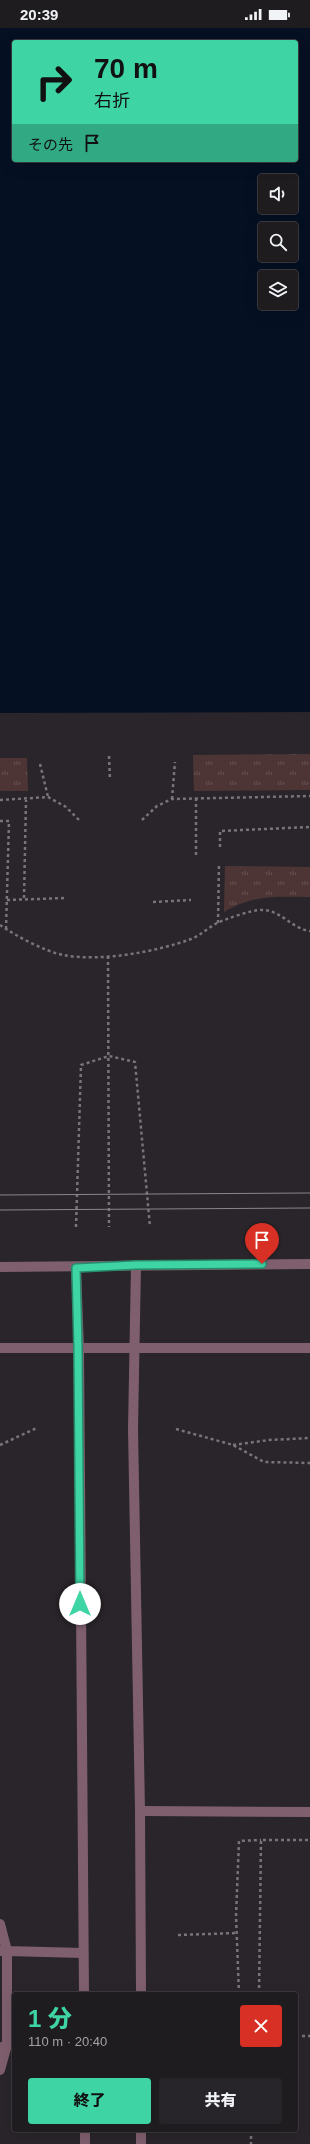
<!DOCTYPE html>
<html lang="ja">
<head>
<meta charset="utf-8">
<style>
  body { margin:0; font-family:Arial,"Noto Sans JP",sans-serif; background:#272529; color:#f1f3f6; height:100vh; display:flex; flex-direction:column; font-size:15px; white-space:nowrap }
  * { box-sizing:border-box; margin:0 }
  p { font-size:13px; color:#a1a1a5 }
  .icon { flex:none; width:22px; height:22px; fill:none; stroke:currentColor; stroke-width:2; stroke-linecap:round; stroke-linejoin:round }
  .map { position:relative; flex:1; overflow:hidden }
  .panel { position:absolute; left:12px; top:1964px; width:286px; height:140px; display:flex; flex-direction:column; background:#1f1c20; border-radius:4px; box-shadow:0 4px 16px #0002,0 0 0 1px #3c3a3e }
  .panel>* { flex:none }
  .hud { position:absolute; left:12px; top:12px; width:286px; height:122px; border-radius:4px; box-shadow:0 4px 16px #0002,0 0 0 1px #3c3a3e; background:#3ed4a3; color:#111; overflow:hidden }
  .tools { position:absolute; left:258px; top:146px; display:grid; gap:8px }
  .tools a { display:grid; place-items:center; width:40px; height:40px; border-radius:4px; background:#1f1c20; box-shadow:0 4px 16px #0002,0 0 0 1px #3c3a3e; font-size:20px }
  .pin { position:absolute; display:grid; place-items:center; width:34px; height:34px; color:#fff; margin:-41px -17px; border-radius:50% 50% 50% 0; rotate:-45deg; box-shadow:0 0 4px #0007 }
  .pin .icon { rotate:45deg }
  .me { position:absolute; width:44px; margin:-22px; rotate:0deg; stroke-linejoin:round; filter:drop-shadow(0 0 3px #0008) }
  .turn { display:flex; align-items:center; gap:14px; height:84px; padding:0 16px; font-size:18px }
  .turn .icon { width:52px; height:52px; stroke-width:2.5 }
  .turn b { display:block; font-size:28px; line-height:34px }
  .then { display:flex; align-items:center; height:38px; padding:0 16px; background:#0003; gap:8px; font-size:15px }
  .round { display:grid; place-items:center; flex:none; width:42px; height:42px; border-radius:4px; background:#272529 }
  .summary { display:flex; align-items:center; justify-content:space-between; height:68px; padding:0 16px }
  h1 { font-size:24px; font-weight:800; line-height:30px; color:#3ed4a3 }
  .button { display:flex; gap:8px; margin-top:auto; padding:8px 16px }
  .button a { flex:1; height:46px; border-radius:4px; background:#3ed4a3; color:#111; font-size:16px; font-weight:800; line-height:46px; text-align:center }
  .button a+a { background:#272529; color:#f1f3f6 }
  .status { display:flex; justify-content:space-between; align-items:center; height:28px; padding:0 20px; background:#1f1c20; direction:ltr }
  .status svg { height:11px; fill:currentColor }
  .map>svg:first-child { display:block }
  .grass { fill:url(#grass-tufts) }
  .water { fill:#051023; fill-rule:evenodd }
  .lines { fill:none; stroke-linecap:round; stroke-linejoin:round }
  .path { stroke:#787579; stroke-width:2.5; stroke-dasharray:3 3; stroke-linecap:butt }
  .minor { stroke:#7f5f6e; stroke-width:10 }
  .tram { stroke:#89868a; stroke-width:1 }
  .route-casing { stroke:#288a6a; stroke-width:10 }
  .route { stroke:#3ed4a3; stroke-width:7 }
</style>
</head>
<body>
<div class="status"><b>20:39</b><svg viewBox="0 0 49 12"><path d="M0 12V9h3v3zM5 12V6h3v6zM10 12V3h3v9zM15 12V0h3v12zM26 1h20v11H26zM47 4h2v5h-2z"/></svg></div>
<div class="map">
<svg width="310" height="2116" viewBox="0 0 310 2116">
  <defs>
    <pattern id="grass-tufts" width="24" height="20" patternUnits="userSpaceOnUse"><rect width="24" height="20" fill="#4e3535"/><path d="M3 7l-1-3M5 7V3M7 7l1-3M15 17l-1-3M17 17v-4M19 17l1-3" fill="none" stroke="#675252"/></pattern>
  </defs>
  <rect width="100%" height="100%" fill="#29252a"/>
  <!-- grass -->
  <g class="grass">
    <polygon points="310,726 310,762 194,763 193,727"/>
    <polygon points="0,730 27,730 28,763 0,763"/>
    <path d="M225 838 310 839V869C276 869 255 866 224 884Z"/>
  </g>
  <!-- water -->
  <path class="water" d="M0 0H310V684L0 685ZM14 14H296V132H14ZM265 153H291V179H265ZM265 201H291V227H265ZM265 249H291V275H265Z"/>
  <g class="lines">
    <!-- path -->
    <g class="path">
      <polyline points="109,728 110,751"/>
      <polyline points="40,736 48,769"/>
      <polyline points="196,770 196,830"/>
      <polyline points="172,771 175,734"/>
      <polyline points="0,772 48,769 66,779 80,793"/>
      <polyline points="142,792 157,778 172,771 310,768"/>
      <polyline points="0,793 9,793 6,901"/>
      <polyline points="220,819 220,803 310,799"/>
      <polyline points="24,870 26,772"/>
      <polyline points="7,872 66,870"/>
      <polyline points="153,874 191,872"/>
      <polyline points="218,895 219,836"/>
      <path d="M0 897C16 908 44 923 63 927 100 934 156 924 191 911 201 907 208 900 217 895 226 891 251 882 261 882 280 881 292 901 310 903"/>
      <polyline points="108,928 109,1199"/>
      <polyline points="76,1199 81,1037 109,1028 135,1034 150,1199"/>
      <polyline points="176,1401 233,1417 264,1434 310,1435"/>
      <polyline points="0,1417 37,1400"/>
      <polyline points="233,1417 269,1412 310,1410"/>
      <polyline points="178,1907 237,1905"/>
      <polyline points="239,1966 236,1888 239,1813 261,1812"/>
      <polyline points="259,1966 261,1812 310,1812"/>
      <polyline points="296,2008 310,2008"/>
      <polyline points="251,2102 251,2116"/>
    </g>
    <!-- minor -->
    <g class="minor">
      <polyline points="136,1237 133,1401 140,1783 141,1966"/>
      <polyline points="0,1239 310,1236"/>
      <polyline points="76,1240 79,1320 84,1966"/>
      <polyline points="0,1320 310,1320"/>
      <polyline points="140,1783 309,1784"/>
      <polyline points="0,1896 7,1923 83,1925"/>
      <polyline points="0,1923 7,1923 7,2017 0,2020"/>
      <polyline points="0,2042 7,2017 14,2017"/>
      <polyline points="85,2102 85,2116"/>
      <polyline points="141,2102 141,2116"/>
    </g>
    <!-- tram -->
    <g class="tram">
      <polyline points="0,1167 310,1165"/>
      <polyline points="0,1182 310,1180"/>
    </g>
  </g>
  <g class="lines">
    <defs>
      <polyline id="route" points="80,1576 78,1320 76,1240 136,1237 262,1236"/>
    </defs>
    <!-- route casing -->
    <use href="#route" class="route-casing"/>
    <!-- route -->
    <use href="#route" class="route"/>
  </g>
</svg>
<div class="tools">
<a><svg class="icon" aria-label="sound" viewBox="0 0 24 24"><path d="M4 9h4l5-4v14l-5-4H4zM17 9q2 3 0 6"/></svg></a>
<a><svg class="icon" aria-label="search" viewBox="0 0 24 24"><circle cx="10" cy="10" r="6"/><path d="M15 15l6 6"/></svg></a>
<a><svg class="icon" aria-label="layers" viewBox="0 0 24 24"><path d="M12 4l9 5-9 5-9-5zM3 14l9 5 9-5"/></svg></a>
</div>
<div class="pin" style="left:262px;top:1236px;background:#d93025"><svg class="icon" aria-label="arrive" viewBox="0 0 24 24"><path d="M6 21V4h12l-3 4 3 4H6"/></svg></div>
<svg class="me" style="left:80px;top:1576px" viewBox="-20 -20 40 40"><circle r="19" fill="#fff"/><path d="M0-13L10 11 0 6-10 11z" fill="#3ed4a3"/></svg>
<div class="hud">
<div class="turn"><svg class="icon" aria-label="right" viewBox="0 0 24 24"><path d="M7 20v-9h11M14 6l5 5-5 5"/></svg><div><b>70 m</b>右折</div></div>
<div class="then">その先<svg class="icon" aria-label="arrive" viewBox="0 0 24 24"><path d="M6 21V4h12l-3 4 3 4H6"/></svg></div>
</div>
<section class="panel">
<div class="summary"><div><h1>1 分</h1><p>110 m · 20:40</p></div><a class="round" style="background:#d93025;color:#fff"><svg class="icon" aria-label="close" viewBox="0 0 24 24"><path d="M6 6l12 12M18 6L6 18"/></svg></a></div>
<div class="button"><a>終了</a><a>共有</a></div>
</section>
</div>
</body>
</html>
